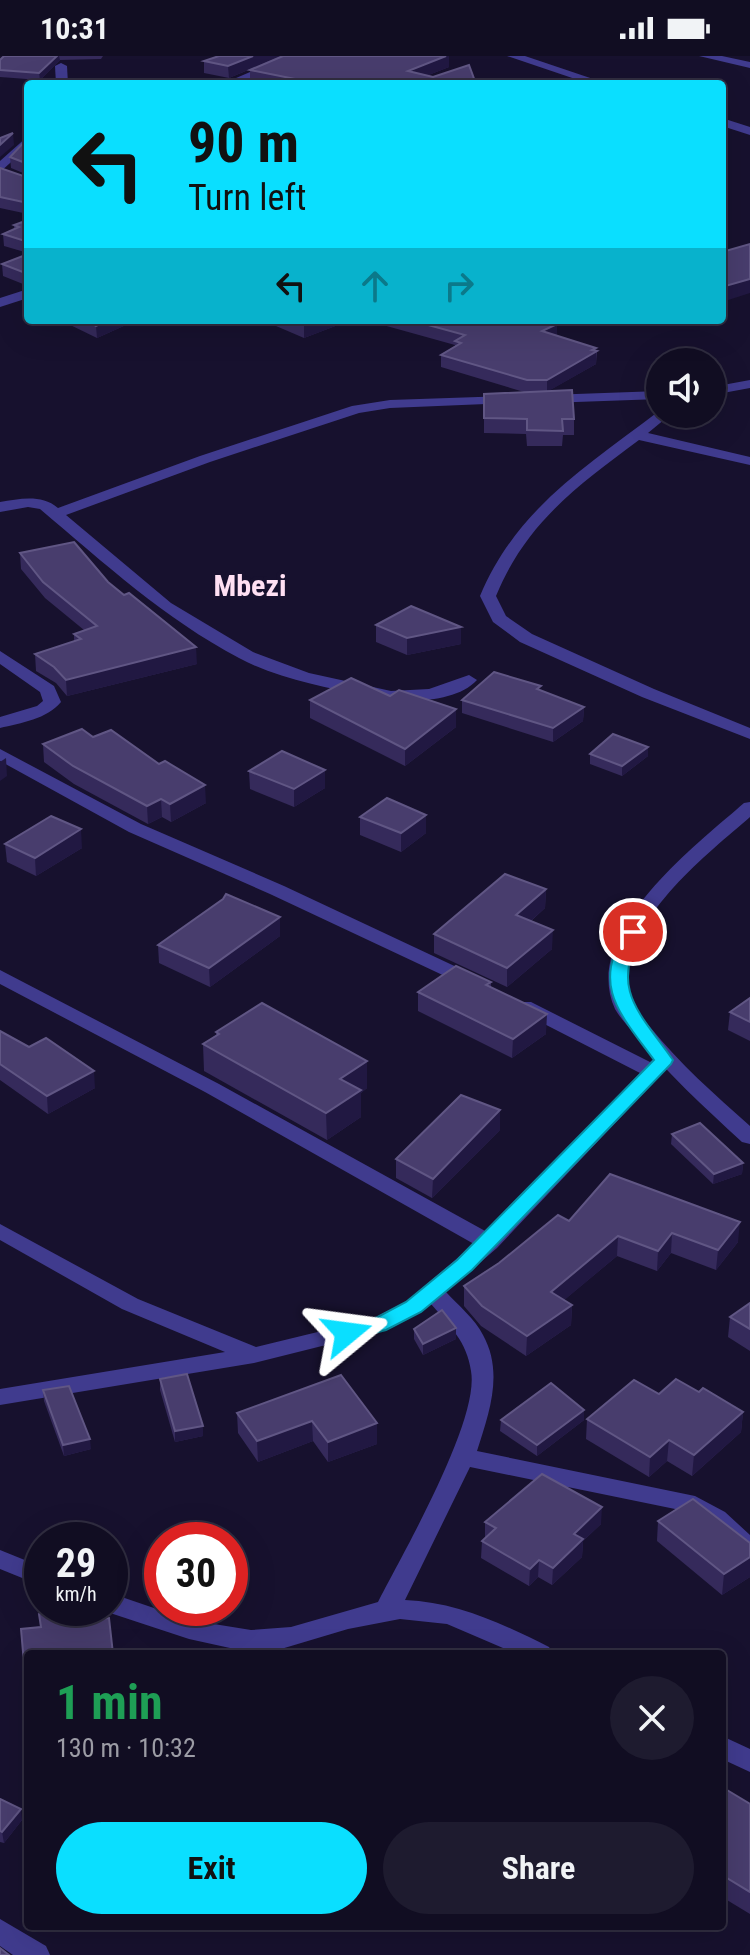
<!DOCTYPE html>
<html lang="en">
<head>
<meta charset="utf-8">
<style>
  body { margin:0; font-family:"Roboto Condensed",sans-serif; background:#1e1b2f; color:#f1f3f6; height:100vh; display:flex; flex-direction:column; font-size:30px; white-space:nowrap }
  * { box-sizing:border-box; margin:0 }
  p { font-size:26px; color:#9c9ca5 }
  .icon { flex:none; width:44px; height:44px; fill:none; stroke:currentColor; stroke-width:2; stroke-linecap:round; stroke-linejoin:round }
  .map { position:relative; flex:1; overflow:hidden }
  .drawer { position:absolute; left:24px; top:1594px; width:702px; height:280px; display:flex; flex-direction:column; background:#110d22; border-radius:8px; box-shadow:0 8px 32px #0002,0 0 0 2px #302d40 }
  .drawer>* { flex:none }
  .guide { position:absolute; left:24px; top:24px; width:702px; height:244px; border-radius:8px; box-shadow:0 8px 32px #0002,0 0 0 2px #302d40; background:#0adfff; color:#111; overflow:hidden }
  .controls { position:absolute; left:646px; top:292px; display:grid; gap:16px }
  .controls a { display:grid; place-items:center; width:80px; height:80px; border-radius:50%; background:#110d22; box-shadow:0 8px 32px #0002,0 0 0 2px #302d40; font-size:40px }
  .speed { position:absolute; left:24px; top:1466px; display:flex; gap:16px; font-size:40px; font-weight:700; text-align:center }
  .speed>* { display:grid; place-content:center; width:104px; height:104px; border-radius:50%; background:#110d22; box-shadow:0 8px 32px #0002,0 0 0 2px #302d40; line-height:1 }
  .speed small { font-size:20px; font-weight:400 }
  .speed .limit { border:12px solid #d22; background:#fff; color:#111 }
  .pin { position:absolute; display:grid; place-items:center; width:68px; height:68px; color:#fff; margin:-34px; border:4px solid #fff; border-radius:50%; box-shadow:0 2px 8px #0007 }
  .me { position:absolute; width:88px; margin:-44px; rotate:74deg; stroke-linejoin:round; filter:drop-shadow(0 0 6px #0008) }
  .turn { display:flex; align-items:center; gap:28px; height:168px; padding:0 32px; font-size:36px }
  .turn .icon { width:104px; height:104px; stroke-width:2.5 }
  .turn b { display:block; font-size:56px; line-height:68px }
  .lanes { display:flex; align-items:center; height:76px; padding:0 32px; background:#0003; justify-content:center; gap:40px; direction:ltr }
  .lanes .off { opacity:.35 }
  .round { display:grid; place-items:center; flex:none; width:84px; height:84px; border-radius:42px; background:#1e1b2f }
  .headline { display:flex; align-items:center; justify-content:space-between; height:136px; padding:0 32px }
  h1 { font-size:48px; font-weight:700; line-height:60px; color:#1e9e55 }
  .button { display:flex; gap:16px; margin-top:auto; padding:16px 32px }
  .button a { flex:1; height:92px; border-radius:48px; background:#0adfff; color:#111; font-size:32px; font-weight:700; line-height:92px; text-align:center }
  .button a+a { background:#1e1b2f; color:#f1f3f6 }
  .status { display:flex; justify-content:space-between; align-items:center; height:56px; padding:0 40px; background:#110d22; direction:ltr }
  .status svg { height:22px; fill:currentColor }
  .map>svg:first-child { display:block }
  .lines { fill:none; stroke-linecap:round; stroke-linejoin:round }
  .minor { fill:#403b8e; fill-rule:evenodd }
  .tertiary { fill:#403b8e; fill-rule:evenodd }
  .wall { fill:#352a5b }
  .shaded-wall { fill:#211842 }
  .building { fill:#483d6d; stroke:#605684; stroke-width:2 }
  .route { fill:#0adfff; stroke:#0691a6; stroke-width:2 }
  .labels { text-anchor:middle; stroke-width:8; stroke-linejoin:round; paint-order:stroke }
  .district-label { font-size:30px; font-weight:bold; fill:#ffe0f3; stroke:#17112e }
</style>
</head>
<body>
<div class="status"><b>10:31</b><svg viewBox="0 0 49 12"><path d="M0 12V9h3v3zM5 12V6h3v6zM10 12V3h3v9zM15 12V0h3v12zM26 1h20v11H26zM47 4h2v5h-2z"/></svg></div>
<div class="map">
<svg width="750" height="1899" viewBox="0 0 750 1899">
  <rect width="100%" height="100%" fill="#17112e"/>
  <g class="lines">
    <!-- minor -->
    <g class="minor">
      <polygon points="507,0 525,0 608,28 590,28"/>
      <polygon points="699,0 722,0 750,6 750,12"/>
      <polygon points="61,7 67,10 68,28 56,28 55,10"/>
      <polygon points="269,8 279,10 238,28 222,28"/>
      <polygon points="722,62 750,71 750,79 722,70"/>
      <polygon points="28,80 28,91 0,116 0,105"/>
      <polygon points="28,233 28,242 0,251 0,242"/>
      <polygon points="750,324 750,332 712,339 712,331"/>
      <polygon points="660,335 660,343 548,347 541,343 548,339"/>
      <path d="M508 340 515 344 513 347 390 352 359 357 210 406 66 459 171 547 253 596 309 617 391 635 429 633 469 619 477 624C454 649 398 647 367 640 325 631 278 623 239 602 165 563 104 507 40 453L28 451 0 456V446C20 443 41 438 58 452L200 400 352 350 390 344Z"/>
      <path d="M659 355 660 358H671L648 377 750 401V409L639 384C577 430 526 467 496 540L506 560 532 578 654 633 750 672V683L642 641 520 586 493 566 480 540C517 452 586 411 659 355Z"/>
      <path d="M0 595 54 630 61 646C47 663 21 667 0 672V661L37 650 43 645 40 636 0 608Z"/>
      <polygon points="0,693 141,768 284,830 480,922 483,926 473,932 466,930 270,838 129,776 0,705"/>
      <path d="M0 914 219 1028 487 1176 640 1017 517 954 514 950 517 946H531L650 1006 657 1000H671L674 1004 671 1008 497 1192 446 1236C458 1249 475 1263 483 1279 504 1317 489 1357 477 1395L695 1440 725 1456 750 1479V1503L741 1501 707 1468 680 1454 470 1411 405 1544C457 1546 503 1568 549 1591L553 1598H517L447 1568 400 1563 348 1573 281 1593 230 1592 189 1583 101 1554 110 1552V1537L189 1564 251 1574 291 1571 378 1546C402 1499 480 1364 471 1315 467 1286 450 1270 431 1248L386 1274 254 1307 0 1349V1333L225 1296 122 1253 0 1184V1168L138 1243 256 1291 371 1263 406 1246 474 1188 205 1036 0 928Z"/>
      <polygon points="0,1494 42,1511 42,1530 0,1513"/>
      <polygon points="722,1680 750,1693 750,1716 722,1703"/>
      <polygon points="0,1863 46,1890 50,1899 13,1899 0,1890"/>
    </g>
    <!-- tertiary -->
    <path class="tertiary" d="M750 746V761C703 802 602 879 635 952 638 959 645 965 650 971 680 1008 714 1038 750 1070V1088L742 1086C704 1051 667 1017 634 977 628 970 620 962 615 953 580 877 695 790 744 747Z"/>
  </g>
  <!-- wall -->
  <g class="wall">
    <polygon points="4,0 103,0 101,3 60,4 40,24 0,21 0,4"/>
    <polygon points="219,0 449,0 449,11 426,20 476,28 259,28 250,26 250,14 282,0 229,22 204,17 204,5"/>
    <polygon points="28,82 28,119 11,112 10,101"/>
    <polygon points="0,112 26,121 28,120 28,158 0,152"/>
    <polygon points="28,164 28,197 4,190 3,178 14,173 14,169"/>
    <polygon points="28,198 28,230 3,220 2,208"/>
    <polygon points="60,264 137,264 97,282"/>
    <polygon points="262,264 351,264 304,282"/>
    <polygon points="365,264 546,264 557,268 557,280 597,295 596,308 548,335 574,363 574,379 563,379 562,390 527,390 526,378 484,377 484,338 524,336 441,311 441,299 455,290 455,289"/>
    <polygon points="20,497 108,526 197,608 67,640 56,627 36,615 35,598 74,585 74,578 84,574 45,542 21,513"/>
    <polygon points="376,569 461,571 461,588 407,599 376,586"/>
    <polygon points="390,640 456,653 456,671 405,710 310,662 310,644"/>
    <polygon points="462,644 584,651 583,665 553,686 462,657"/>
    <polygon points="93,681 206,747 171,766 162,761 148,768 74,728 44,706 43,688"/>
    <polygon points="648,691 648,700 622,720 590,708 590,698"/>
    <polygon points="325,714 325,732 294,751 250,733 249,715"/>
    <polygon points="360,761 426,777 401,796 360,779"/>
    <polygon points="5,788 82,792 36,820 7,806"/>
    <polygon points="546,833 545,852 531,865 552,893 507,931 434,897 434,878"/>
    <polygon points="223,843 280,880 210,931 159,907 158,889"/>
    <polygon points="491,926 491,932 546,978 512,1002 418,955 418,936"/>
    <polygon points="750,942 750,985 728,974 730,956"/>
    <polygon points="0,975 95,1032 48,1058 0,1024"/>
    <polygon points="216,976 367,1005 367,1032 361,1037 361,1061 327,1084 204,1015 203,988 216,979"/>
    <polygon points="500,1074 432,1142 396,1122 396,1103"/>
    <polygon points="672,1078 743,1107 742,1118 713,1128 671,1088"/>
    <polygon points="569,1165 738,1186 716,1214 671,1197 657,1215 617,1200 564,1244 572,1249 571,1269 526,1300 481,1270 464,1250 464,1230"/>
    <polygon points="750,1247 750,1295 728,1281 730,1261"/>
    <polygon points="456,1272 456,1283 423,1299 414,1283 414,1273"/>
    <polygon points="160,1323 203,1380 175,1386 160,1334"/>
    <polygon points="43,1334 91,1393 64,1400 44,1345"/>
    <polygon points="699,1336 743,1356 741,1376 692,1420 667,1405 649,1421 586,1383 587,1363"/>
    <polygon points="584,1354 584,1364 537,1400 500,1375 501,1364"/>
    <polygon points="237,1357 377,1367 377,1388 328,1406 313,1385 258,1406 238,1377"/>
    <polygon points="658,1465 750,1487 750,1521 722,1539 657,1485"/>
    <polygon points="485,1466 601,1468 583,1485 582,1501 552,1529 538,1521 529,1530 481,1502 482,1485 485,1482"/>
    <polygon points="81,1565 28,1598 28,1637 27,1638 21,1573"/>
    <polygon points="722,1731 750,1748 750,1858 722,1841"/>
    <polygon points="0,1743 22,1764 4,1787 0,1786"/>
  </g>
  <!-- shaded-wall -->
  <g class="shaded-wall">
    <polygon points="57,0 59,0 60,4 40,24 39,17"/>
    <polygon points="253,0 281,0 229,22 228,10"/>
    <polygon points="446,0 449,0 449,11 408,27 408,15"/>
    <polygon points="13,77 14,89 0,101 0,89"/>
    <polygon points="750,223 750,237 722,246 722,231"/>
    <polygon points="109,264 137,264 97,282 96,270"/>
    <polygon points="318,264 351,264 304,282 304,269"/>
    <polygon points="557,268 557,281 542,275"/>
    <polygon points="596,292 596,308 547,336 547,324"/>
    <polygon points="461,571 461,588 407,599 407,582"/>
    <polygon points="196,591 197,608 67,640 66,624"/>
    <polygon points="584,651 583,665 553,686 553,672"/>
    <polygon points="456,653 456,671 405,710 405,693"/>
    <polygon points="648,691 648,700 622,720 622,710"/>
    <polygon points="6,702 7,720 0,725 0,706"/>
    <polygon points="325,714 325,732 294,751 294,733"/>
    <polygon points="205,729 206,747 171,766 170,748"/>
    <polygon points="161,743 162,761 148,768 147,750"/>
    <polygon points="426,759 426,777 401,796 401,777"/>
    <polygon points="81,773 82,792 36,820 35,802"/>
    <polygon points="546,833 545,852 516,878 516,859"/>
    <polygon points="280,861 280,880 210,931 209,912"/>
    <polygon points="553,874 552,893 507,931 507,912"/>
    <polygon points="547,958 546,978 512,1002 513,983"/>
    <polygon points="367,1005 367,1032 361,1037 361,1061 327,1084 326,1057 340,1023"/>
    <polygon points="94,1015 95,1032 48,1058 47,1040"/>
    <polygon points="500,1054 500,1074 432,1142 433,1123"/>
    <polygon points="743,1107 742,1118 713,1128 714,1118"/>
    <polygon points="740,1166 738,1186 716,1214 718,1194"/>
    <polygon points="672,1177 671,1197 657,1215 658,1195"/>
    <polygon points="618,1180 617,1200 550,1256 551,1236"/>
    <polygon points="572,1249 571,1269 526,1300 527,1280"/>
    <polygon points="456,1272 456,1283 423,1299 423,1288"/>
    <polygon points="584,1354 584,1364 537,1400 537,1389"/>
    <polygon points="743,1356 741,1376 692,1420 694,1399"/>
    <polygon points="312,1365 313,1385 258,1406 257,1385"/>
    <polygon points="377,1367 377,1388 328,1406 328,1386"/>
    <polygon points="203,1370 203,1380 175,1386 175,1375"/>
    <polygon points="90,1383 91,1393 64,1400 63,1389"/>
    <polygon points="669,1384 667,1405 649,1421 650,1401"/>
    <polygon points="602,1451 601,1468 583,1485 582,1501 552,1529 553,1512 574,1478"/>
    <polygon points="750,1501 750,1521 722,1539 724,1518"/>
    <polygon points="539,1504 538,1521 529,1530 530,1513"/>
    <polygon points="21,1753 22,1764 4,1787 2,1776"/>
  </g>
  <!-- building -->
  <g class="building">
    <polygon points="4,0 57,0 39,17 0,14 0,4"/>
    <polygon points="219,0 253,0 228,10 204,5"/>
    <polygon points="283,0 446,0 408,15 433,21 469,9 476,28 320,28 250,14"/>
    <polygon points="13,77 0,89 0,82"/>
    <polygon points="28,82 28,108 10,101"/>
    <polygon points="0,112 26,121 28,120 28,147 0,141"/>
    <polygon points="28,164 28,186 3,178 19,171 14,169"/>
    <polygon points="750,188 750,223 722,231 722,196"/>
    <polygon points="28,198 28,218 2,208"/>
    <polygon points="85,264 109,264 96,270"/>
    <polygon points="291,264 318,264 304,269"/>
    <polygon points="410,264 546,264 557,268 542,275 596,292 592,294 597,295 547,324 527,324 441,299 461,287 455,285 465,279"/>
    <polygon points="572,334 574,363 562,363 563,375 527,374 527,363 484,362 484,338"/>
    <polygon points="74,486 108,526 124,539 129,537 196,591 66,624 54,611 35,598 81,583 74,578 97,570 43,526 20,497"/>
    <polygon points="411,550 461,571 407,582 376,569"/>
    <polygon points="494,616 541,630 537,633 584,651 553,672 462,644"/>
    <polygon points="351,622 390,640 399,634 456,653 405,693 310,644"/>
    <polygon points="82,673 93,681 111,674 159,708 165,705 205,729 170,748 161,743 147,750 73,710 43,688"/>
    <polygon points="613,678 648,691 622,710 590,698"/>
    <polygon points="282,695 325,714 294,733 249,715"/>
    <polygon points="387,742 426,759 401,777 360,761"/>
    <polygon points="51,760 81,773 35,802 5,788"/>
    <polygon points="505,818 546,833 516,859 553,874 507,912 434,878"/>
    <polygon points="226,838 280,861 209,912 158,889 223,843"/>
    <polygon points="456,910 491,926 486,929 547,958 513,983 418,936"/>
    <polygon points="750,942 750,966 730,956"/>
    <polygon points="262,947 367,1005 340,1023 361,1034 326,1057 203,988 219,978 216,976"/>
    <polygon points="0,975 29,991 46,982 94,1015 47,1040 0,1008"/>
    <polygon points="461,1039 500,1054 433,1123 396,1103"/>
    <polygon points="700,1067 743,1107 714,1118 672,1078"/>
    <polygon points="610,1118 740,1166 718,1194 672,1177 658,1195 618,1180 551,1236 572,1249 527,1280 482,1250 464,1230 499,1207 558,1159 569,1165"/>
    <polygon points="750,1247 750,1273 730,1261"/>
    <polygon points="442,1254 456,1272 423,1288 414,1273"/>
    <polygon points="187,1318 203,1370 175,1375 160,1323"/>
    <polygon points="341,1319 377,1367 328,1386 312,1365 257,1385 237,1357"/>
    <polygon points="676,1323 699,1336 703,1332 743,1356 694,1399 669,1384 650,1401 587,1363 634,1324 659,1338"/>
    <polygon points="551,1327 584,1354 537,1389 501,1364"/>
    <polygon points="69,1330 90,1383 63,1389 43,1334"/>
    <polygon points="542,1418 602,1451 574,1478 583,1483 553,1512 539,1504 530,1513 482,1485 496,1472 485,1466"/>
    <polygon points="693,1443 750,1487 750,1501 724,1518 658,1465"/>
    <polygon points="80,1553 81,1565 109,1562 113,1598 28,1598 28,1618 25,1619 21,1573 41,1571 39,1558"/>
    <polygon points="722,1731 750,1748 750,1836 722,1819"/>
    <polygon points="0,1743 21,1753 2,1776 0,1775"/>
    <polygon points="0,1892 9,1899 0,1899"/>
  </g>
  <!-- route -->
  <path class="route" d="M633 871 642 876C608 934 642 959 673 1004L671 1008 472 1214 421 1256 386 1274 347 1284 340 1282 337 1277 340 1272 372 1264 406 1246 457 1204 654 1004C620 958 590 929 627 873Z"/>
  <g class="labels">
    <!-- district labels -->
    <g class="district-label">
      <text x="250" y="540">Mbezi</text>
    </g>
  </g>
</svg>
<div class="controls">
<a><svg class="icon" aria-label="sound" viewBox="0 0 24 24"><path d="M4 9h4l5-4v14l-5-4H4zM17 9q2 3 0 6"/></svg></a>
</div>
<div class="speed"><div>29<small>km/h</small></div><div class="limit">30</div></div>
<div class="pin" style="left:633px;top:876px;background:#d93025"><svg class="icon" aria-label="arrive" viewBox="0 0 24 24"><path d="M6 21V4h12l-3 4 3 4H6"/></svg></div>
<svg class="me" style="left:347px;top:1277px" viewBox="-20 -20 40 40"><path d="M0-17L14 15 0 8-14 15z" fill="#0adfff" stroke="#fff" stroke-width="4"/></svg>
<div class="guide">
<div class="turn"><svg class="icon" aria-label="left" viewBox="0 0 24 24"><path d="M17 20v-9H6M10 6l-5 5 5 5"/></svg><div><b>90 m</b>Turn left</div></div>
<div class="lanes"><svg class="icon" aria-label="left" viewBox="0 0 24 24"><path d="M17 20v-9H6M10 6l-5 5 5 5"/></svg><svg class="icon off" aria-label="ahead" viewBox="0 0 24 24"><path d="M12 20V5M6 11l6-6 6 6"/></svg><svg class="icon off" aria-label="right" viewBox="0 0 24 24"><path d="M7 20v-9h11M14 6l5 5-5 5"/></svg></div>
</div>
<section class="drawer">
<div class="headline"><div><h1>1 min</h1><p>130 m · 10:32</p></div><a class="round"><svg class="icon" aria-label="close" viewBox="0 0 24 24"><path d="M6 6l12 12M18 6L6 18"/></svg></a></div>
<div class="button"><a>Exit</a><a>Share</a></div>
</section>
</div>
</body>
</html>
